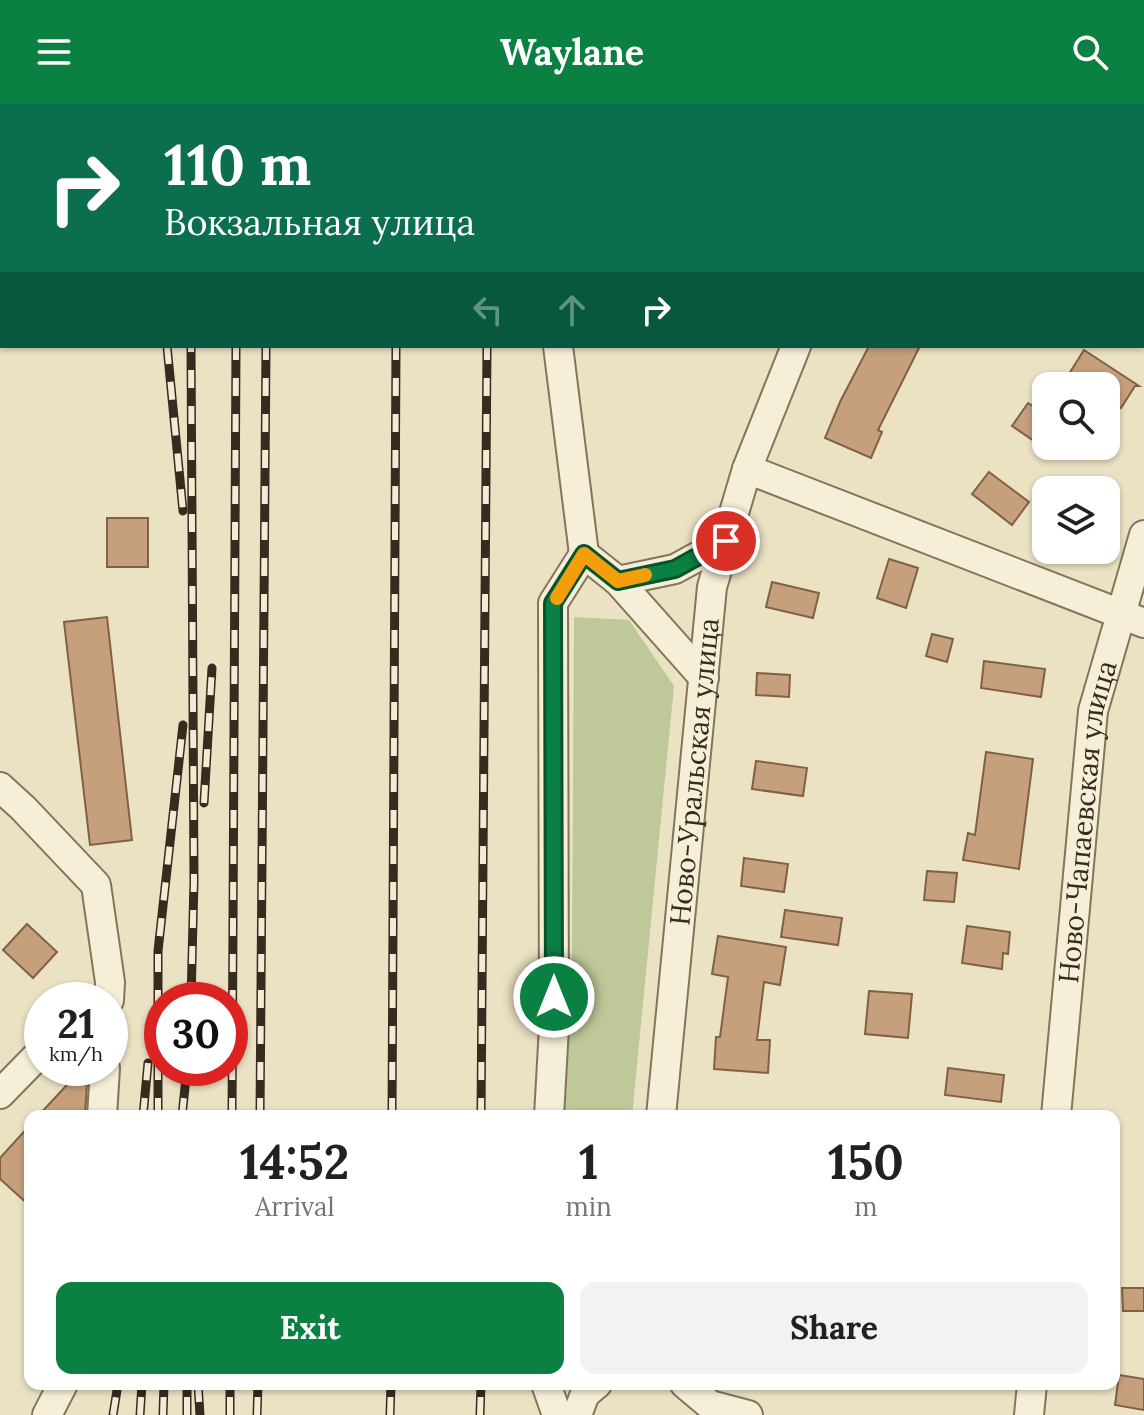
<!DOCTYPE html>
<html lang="en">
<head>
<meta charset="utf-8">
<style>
  body { margin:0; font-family:Lora,serif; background:#f2f2f2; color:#202124; height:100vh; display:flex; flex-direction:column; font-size:30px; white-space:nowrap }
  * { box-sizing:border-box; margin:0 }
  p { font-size:26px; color:#757577 }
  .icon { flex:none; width:44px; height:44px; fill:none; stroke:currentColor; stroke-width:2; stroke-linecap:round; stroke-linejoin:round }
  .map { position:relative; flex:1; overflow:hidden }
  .sheet { position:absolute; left:24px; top:1006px; width:1096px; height:280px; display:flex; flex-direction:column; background:#fff; border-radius:16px; box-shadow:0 2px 6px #0004 }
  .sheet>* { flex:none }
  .banner { position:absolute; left:0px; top:0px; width:1144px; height:244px; box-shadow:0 2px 6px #0004; background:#0b6e4f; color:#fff; overflow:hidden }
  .buttons { position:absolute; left:1032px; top:268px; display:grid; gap:16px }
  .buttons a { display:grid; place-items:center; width:88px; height:88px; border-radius:16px; background:#fff; box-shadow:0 2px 6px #0004; font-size:40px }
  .speed { position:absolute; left:24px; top:878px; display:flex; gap:16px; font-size:40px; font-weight:700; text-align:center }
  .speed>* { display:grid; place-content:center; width:104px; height:104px; border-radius:50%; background:#fff; box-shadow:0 2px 6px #0004; line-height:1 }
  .speed small { font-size:20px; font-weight:400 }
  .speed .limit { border:12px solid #d22; background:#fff; color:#111 }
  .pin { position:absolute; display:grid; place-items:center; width:68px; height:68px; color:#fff; margin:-34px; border:4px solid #fff; border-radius:50%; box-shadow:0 2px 8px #0007 }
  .me { position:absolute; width:88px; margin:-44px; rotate:0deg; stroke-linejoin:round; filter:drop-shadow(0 0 6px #0008) }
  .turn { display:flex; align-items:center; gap:28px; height:168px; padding:0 32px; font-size:36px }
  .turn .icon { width:104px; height:104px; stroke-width:2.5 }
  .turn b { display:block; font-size:56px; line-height:68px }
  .lanes { display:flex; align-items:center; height:76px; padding:0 32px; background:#0003; justify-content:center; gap:40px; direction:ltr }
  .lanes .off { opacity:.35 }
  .eta { display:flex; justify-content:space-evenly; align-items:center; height:136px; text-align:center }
  .eta b { font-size:48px; font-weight:700; line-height:56px }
  .cta { display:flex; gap:16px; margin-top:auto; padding:16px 32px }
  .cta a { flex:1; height:92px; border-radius:16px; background:#0b8043; color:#fff; font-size:32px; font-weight:700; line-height:92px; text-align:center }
  .cta a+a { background:#f2f2f2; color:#202124 }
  header { display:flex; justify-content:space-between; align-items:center; height:104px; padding:0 32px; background:#0b8043; color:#fff; font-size:36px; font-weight:700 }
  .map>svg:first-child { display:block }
  .green { fill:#bfc899 }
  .building { fill:#c6a07d; stroke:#816044; stroke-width:2 }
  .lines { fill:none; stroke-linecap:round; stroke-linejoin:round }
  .street-casing { stroke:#84745c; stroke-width:32 }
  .street { stroke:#f6efd7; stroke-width:28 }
  .rail-casing { stroke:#352b1f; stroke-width:9 }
  .rail { stroke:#f3ecd3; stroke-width:6; stroke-dasharray:18; stroke-linecap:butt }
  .route-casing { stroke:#07532c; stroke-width:20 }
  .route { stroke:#0b8043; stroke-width:14 }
  .slow { stroke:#f59e0b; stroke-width:14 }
  .labels { text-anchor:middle; stroke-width:6; stroke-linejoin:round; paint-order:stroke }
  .street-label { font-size:28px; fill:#352b1f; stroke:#f3ecd3 }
</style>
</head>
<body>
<header><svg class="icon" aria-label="menu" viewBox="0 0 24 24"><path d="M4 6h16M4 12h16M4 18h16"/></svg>Waylane<svg class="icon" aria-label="search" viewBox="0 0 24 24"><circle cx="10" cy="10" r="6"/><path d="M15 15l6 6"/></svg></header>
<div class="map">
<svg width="1144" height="1311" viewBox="0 0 1144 1311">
  <rect width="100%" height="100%" fill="#ebe2c4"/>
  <!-- green -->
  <polygon class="green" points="574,513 629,516 674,582 632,1012 562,1012 572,848"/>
  <!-- building -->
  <g class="building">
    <polygon points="869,242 920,242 878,326 882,328 871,354 825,334 840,298"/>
    <polygon points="1084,246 1139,282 1135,282 1121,304 1106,294 1106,282 1087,282 1069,270"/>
    <polygon points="1028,299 1046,310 1046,345 1012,322"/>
    <polygon points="989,368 1029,398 1012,421 972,390"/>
    <rect x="107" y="414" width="41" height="49"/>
    <polygon points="889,455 918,464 906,504 877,494"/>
    <polygon points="772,478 819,489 813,514 766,503"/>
    <polygon points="107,513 132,736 90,741 64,518"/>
    <polygon points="932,530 953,535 947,558 926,552"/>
    <polygon points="984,557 1045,565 1041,593 981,584"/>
    <polygon points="757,569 790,571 789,593 756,591"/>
    <polygon points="986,648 1033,655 1019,765 963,756 968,729 975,731"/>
    <polygon points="756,657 807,664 803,692 752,685"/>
    <polygon points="744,754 788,760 784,788 741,782"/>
    <polygon points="927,767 957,769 954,798 924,796"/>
    <polygon points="785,806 842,814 838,841 781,833"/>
    <polygon points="27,820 57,848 33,874 3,846"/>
    <polygon points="967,822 1010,828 1008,850 1003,849 1002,865 962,859"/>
    <polygon points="718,832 786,843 780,881 764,878 757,936 770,936 768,969 714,965 716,933 720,933 728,873 712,870"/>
    <polygon points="869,887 912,890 908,934 865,930"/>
    <polygon points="948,964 1004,971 1001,998 945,991"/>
    <polygon points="78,969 87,978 85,1012 38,1012"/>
    <polygon points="30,1021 30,1102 0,1075 0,1054"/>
    <polygon points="1122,1184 1144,1184 1144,1207 1123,1207"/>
    <polygon points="1119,1271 1144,1275 1144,1306 1115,1301"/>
  </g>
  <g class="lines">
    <defs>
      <g id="street">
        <polyline points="836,0 836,2"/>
        <polyline points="533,2 533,0"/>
        <polyline points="898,2 899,0"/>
        <polyline points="558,242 584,450 618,477 675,465 726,437"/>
        <polyline points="747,365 1144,519"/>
        <polyline points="618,477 704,574"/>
        <polyline points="0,683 23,704 96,781 110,878 109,896"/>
        <polyline points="0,990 42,947"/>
        <polyline points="102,1012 105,964"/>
        <polyline points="549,1012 554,923 553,499 584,450"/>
        <path id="s1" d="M661 1012 712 483 747 365 796 242"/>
        <path id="s2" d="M1056 1012 1093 607 1144 431"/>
        <polyline points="546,1280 557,1311"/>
        <polyline points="685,1280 710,1301 748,1311"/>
        <polyline points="47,1311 63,1280"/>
        <polyline points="577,1311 585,1290 597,1280"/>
        <polyline points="1029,1311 1032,1280"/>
      </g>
    </defs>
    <!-- street casing -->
    <use href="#street" class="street-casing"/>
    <!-- street -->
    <use href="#street" class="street"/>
    <defs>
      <g id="rail">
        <polyline points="138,0 139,2"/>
        <polyline points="176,0 177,2"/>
        <polyline points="192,2 192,0"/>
        <polyline points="237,2 237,0"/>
        <polyline points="268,2 268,0"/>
        <polyline points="413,2 414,0"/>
        <polyline points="501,2 501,0"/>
        <polyline points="167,242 183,407"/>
        <polyline points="204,699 212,564"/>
        <polyline points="191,896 194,777 191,242"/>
        <polyline points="143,1012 148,959"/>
        <polyline points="158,1012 158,847 183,621"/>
        <polyline points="182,1012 187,964"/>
        <polyline points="232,1012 236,242"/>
        <polyline points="260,1012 266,242"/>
        <polyline points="392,1012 396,242"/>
        <polyline points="481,1012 487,242"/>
        <polyline points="198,1280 200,1311"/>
        <polyline points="113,1311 118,1280"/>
        <polyline points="140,1311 142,1280"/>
        <polyline points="163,1311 164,1280"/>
        <polyline points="187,1311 187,1280"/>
        <polyline points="230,1311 230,1280"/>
        <polyline points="257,1311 258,1280"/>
        <polyline points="390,1311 391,1280"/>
        <polyline points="480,1311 481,1280"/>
      </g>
    </defs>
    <!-- rail casing -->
    <use href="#rail" class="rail-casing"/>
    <!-- rail -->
    <use href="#rail" class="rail"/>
  </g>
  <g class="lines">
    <defs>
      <polyline id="route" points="554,893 553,499 584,450 618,477 675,465 726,437"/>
    </defs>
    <!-- route casing -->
    <use href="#route" class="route-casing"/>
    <!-- route -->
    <use href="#route" class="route"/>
    <!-- slow -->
    <polyline class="slow" points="557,494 584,450 618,477 645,471"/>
  </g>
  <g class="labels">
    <!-- street labels -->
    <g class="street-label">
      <text dy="10" stroke="none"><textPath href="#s1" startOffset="346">Ново-Уральская улица</textPath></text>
      <text dy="10" stroke="none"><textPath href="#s2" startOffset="296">Ново-Чапаевская улица</textPath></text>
    </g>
  </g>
</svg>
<div class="buttons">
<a><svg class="icon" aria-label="search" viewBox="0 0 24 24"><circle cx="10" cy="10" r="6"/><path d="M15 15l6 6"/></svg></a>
<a><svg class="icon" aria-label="layers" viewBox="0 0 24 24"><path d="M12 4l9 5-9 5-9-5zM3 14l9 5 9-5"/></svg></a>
</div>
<div class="speed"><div>21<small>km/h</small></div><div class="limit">30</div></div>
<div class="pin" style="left:726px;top:437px;background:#d93025"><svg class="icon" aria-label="arrive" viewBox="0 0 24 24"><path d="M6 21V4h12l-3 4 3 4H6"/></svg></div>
<svg class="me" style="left:554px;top:893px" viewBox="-20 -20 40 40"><circle r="17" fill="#0b8043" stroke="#fff" stroke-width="3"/><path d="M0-11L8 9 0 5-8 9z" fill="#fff"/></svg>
<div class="banner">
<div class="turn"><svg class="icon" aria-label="right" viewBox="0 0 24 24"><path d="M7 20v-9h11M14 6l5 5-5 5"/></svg><div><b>110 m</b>Вокзальная улица</div></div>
<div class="lanes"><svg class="icon off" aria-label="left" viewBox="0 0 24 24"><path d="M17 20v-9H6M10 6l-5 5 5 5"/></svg><svg class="icon off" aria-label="ahead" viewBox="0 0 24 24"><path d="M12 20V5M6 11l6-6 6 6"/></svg><svg class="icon" aria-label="right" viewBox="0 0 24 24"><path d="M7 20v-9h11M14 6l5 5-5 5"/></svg></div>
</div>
<section class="sheet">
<div class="eta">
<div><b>14:52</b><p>Arrival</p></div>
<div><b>1</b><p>min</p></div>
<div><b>150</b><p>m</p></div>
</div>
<div class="cta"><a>Exit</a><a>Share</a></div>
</section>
</div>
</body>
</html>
